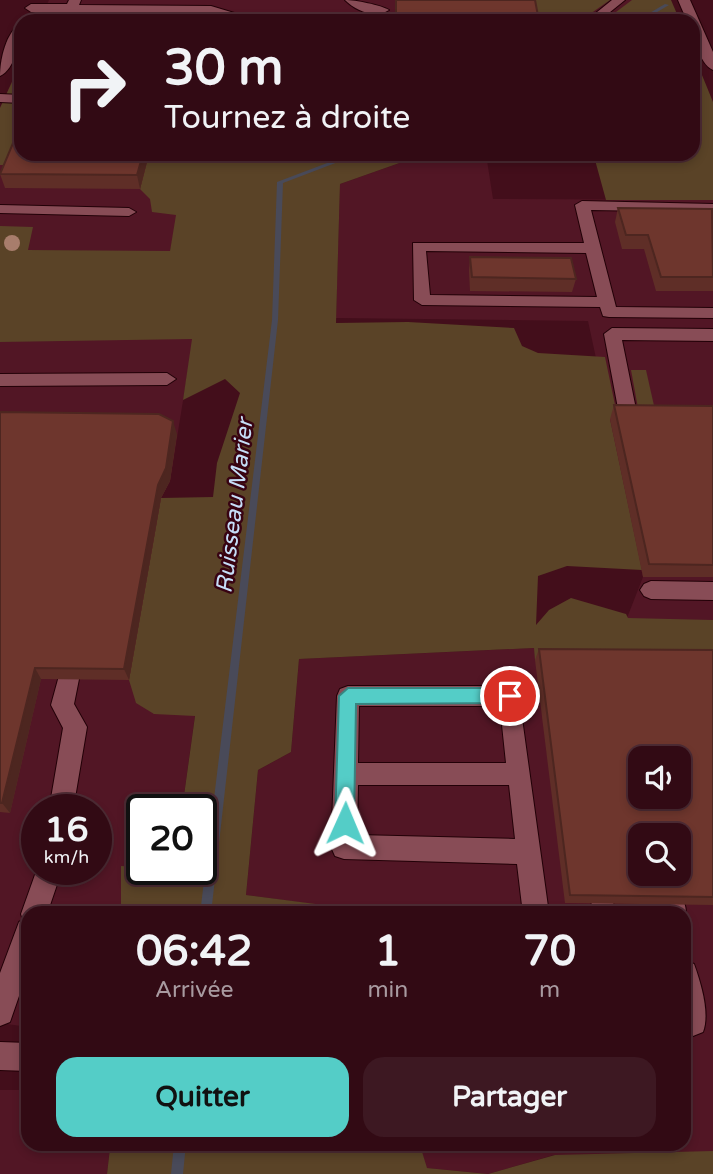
<!DOCTYPE html>
<html lang="fr">
<head>
<meta charset="utf-8">
<style>
  body { margin:0; font-family:"Varela Round",sans-serif; background:#3d1822; color:#f1f3f6; height:100vh; display:flex; flex-direction:column; font-size:26px; white-space:nowrap }
  * { box-sizing:border-box; margin:0 }
  p { font-size:23px; color:#a89aa0 }
  .icon { flex:none; width:38px; height:38px; fill:none; stroke:currentColor; stroke-width:2; stroke-linecap:round; stroke-linejoin:round }
  .map { position:relative; flex:1; overflow:hidden }
  .sheet { position:absolute; left:21px; top:906px; width:670px; height:245px; display:flex; flex-direction:column; background:#320a14; border-radius:21px; box-shadow:0 4px 10px #0003,0 0 0 2px #4d2b34 }
  .sheet>* { flex:none }
  .banner { position:absolute; left:14px; top:14px; width:686px; height:147px; border-radius:21px; box-shadow:0 4px 10px #0003,0 0 0 2px #4d2b34; background:#320a14; color:#f1f3f6; overflow:hidden }
  .buttons { position:absolute; left:628px; top:746px; display:grid; gap:14px }
  .buttons a { display:grid; place-items:center; width:63px; height:63px; border-radius:14px; background:#320a14; box-shadow:0 4px 10px #0003,0 0 0 2px #4d2b34; font-size:35px }
  .speed { position:absolute; left:21px; top:794px; display:flex; gap:14px; font-size:35px; font-weight:700; text-align:center }
  .speed>* { display:grid; place-content:center; width:91px; height:91px; border-radius:50%; background:#320a14; box-shadow:0 4px 10px #0003,0 0 0 2px #4d2b34; line-height:1 }
  .speed small { font-size:18px; font-weight:400 }
  .speed .limit { border:4px solid #111; border-radius:10px; background:#fff; color:#111 }
  .pin { position:absolute; display:grid; place-items:center; width:60px; height:60px; color:#fff; margin:-30px; border:4px solid #fff; border-radius:50%; box-shadow:0 2px 7px #0007 }
  .me { position:absolute; width:77px; margin:-38px; rotate:1deg; stroke-linejoin:round; filter:drop-shadow(0 0 5px #0008) }
  .turn { display:flex; align-items:center; gap:24px; height:147px; padding:0 35px; font-size:32px }
  .turn .icon { width:91px; height:91px; stroke-width:2.5 }
  .turn b { display:block; font-size:49px; line-height:60px }
  .eta { display:flex; justify-content:space-evenly; align-items:center; height:119px; text-align:center }
  .eta b { font-size:42px; font-weight:800; line-height:49px }
  .button { display:flex; gap:14px; margin-top:auto; padding:14px 35px }
  .button a { flex:1; height:80px; border-radius:21px; background:#54cdc7; color:#111; font-size:28px; font-weight:800; line-height:80px; text-align:center }
  .button a+a { background:#3d1822; color:#f1f3f6 }
  .map>svg:first-child { display:block }
  .built { fill:#521625; fill-rule:evenodd }
  .green { fill:#5a4327 }
  .lines { fill:none; stroke-linecap:round; stroke-linejoin:round }
  .stream { fill:#494a59; fill-rule:evenodd }
  .minor-casing { stroke:#220007; stroke-width:2 }
  .minor { fill:#884c56; fill-rule:evenodd }
  .tree { fill:#a87d6c }
  .wall { fill:#5f2e27 }
  .shaded-wall { fill:#4d2620 }
  .building { fill:#6e362d; stroke:#4d2620; stroke-width:2; fill-rule:evenodd }
  .route { fill:#54cdc7; stroke:#378581; stroke-width:2 }
  .labels { text-anchor:middle; stroke-width:5; stroke-linejoin:round; paint-order:stroke }
  .water-label { font-size:23px; font-style:italic; fill:#c6def8; stroke:#380312 }
</style>
</head>
<body>
<div class="map">
<svg width="713" height="1174" viewBox="0 0 713 1174">
  <rect width="100%" height="100%" fill="#430e1b"/>
  <!-- built -->
  <g class="built">
    <polygon points="49,0 650,0 614,21 39,21"/>
    <polygon points="21,61 21,154 188,154 170,252 0,250 0,108"/>
    <path d="M425 154H486L493 199 713 200V1174L554 1155 488 1174 426 1168 420 1145 684 1144V914H385L246 895 258 770 291 752 299 659 534 648 627 618 643 577 588 321 336 318 340 184ZM640 758H679V796H640ZM640 835H679V873H640Z"/>
    <path d="M46 339H193L170 481 161 498 195 715 182 810H142V870L179 913 28 914V1027L0 1023V342ZM37 810H96V870H37Z"/>
    <polygon points="0,1090 28,1090 28,1144 145,1145 145,1149 110,1148 107,1174 0,1174"/>
  </g>
  <!-- green -->
  <g class="green">
    <polygon points="531,0 610,0 580,21 535,21"/>
    <polygon points="632,0 671,0 680,21 604,21"/>
    <polygon points="693,53 713,102 713,200 606,200 595,160 590,154 693,154"/>
    <polygon points="18,69 21,69 21,149 14,165 0,165 0,108"/>
    <polygon points="149,154 425,154 340,184 336,323 408,322 514,328 522,346 538,353 605,357 618,419 610,419 642,570 567,566 538,576 536,625 549,610 571,598 626,614 628,618 713,620 713,662 535,660 534,648 299,659 291,752 258,770 246,895 385,913 121,913 121,866 201,870 201,810 182,810 195,716 154,714 136,703 129,680 161,498 213,497 217,463 240,393 225,379 183,400 192,339 0,342 0,226 33,227 28,250 170,251 176,215 152,212 150,199 140,189"/>
    <polygon points="631,370 646,370 657,419 640,419"/>
    <polygon points="208,1144 420,1145 427,1168 488,1174 555,1155 713,1151 713,1174 107,1174 110,1148 203,1151"/>
  </g>
  <g class="lines">
    <!-- stream -->
    <g class="stream">
      <polygon points="665,4 669,5 642,21 636,21"/>
      <polygon points="351,154 359,154 283,183 278,320 211,914 200,914 272,320 277,182"/>
      <polygon points="174,1144 186,1144 183,1174 171,1174"/>
    </g>
    <defs>
      <g id="minor">
        <polygon points="69,0 81,0 79,5 211,6 241,15 297,15 303,19 234,21 210,13 31,12 25,8 31,4 67,4"/>
        <path d="M345 0C355 0 381 5 389 10 375 19 356 11 345 0Z"/>
        <polygon points="612,0 625,0 599,21 586,21"/>
        <path d="M678 0H690L713 52V70C699 64 693 35 693 21H687Z"/>
        <path d="M21 24C21 40 15 69 0 76 0 60 6 31 21 24Z"/>
        <polygon points="0,94 21,95 21,103 0,102"/>
        <path d="M582 201 713 204V212L591 210 616 307 713 308V318L609 317 603 316 600 307 422 305 414 300 413 243H584L575 205ZM426 251 586 253 597 297 430 295Z"/>
        <polygon points="0,205 129,208 136,212 129,216 0,213"/>
        <polygon points="612,328 713,329 713,341 622,340 638,419 629,426 620,419 604,334"/>
        <polygon points="167,373 176,379 167,385 0,386 0,374"/>
        <polygon points="651,581 713,582 713,600 651,599 644,596 640,590 644,584"/>
        <polygon points="68,669 76,672 79,679 74,704 87,727 73,810 49,810 63,728 51,705 60,672"/>
        <path d="M348 686H510L518 689 549 914H523L517 864 344 859 335 856 331 847 337 696 340 689ZM359 706H500L506 763H358ZM358 785H509L515 839 357 835Z"/>
        <polygon points="37,869 62,870 47,914 28,914 28,970 10,1022 0,1026 0,973 19,922 23,920 21,914"/>
        <polygon points="602,890 611,894 616,914 590,914 593,894"/>
        <path d="M672 891 681 895C685 904 688 911 684 921V914H661L659 904 663 895Z"/>
        <path d="M684 960 694 964C701 983 710 1014 703 1032L693 1036 684 1032Z"/>
        <polygon points="0,1042 28,1043 28,1071 0,1070"/>
      </g>
    </defs>
    <!-- minor casing -->
    <use href="#minor" class="minor-casing"/>
    <!-- minor -->
    <use href="#minor" class="minor"/>
  </g>
  <!-- trees -->
  <circle class="tree" cx="12" cy="243" r="8"/>
  <!-- wall -->
  <g class="wall">
    <polygon points="149,154 140,189 5,188 0,174"/>
    <polygon points="618,208 713,211 713,291 656,291 644,249 622,249 615,222"/>
    <polygon points="470,257 576,279 572,292 470,291 469,271"/>
    <polygon points="614,405 713,406 713,577 643,577 610,419"/>
    <polygon points="0,412 177,434 170,481 161,498 129,680 41,679 10,813 0,812"/>
    <polygon points="539,649 713,650 713,905 565,903 535,660"/>
  </g>
  <!-- shaded-wall -->
  <g class="shaded-wall">
    <polygon points="143,154 149,154 140,189 137,175"/>
    <polygon points="173,421 177,434 170,481 161,498 129,680 124,669 158,485"/>
    <polygon points="35,668 41,679 10,813 2,803"/>
  </g>
  <!-- building -->
  <g class="building">
    <polygon points="396,0 535,0 539,21 396,21"/>
    <polygon points="16,136 21,136 21,154 143,154 137,175 0,174"/>
    <polygon points="618,208 712,209 713,277 661,277 648,235 626,235"/>
    <polygon points="470,257 571,258 576,279 472,277"/>
    <polygon points="614,405 713,406 713,565 649,564"/>
    <polygon points="0,412 159,414 173,421 166,468 158,485 124,669 35,668 2,803 0,803"/>
    <path d="M539 649 713 650V897L570 895ZM640 758H679V796H640ZM640 835H679V873H640Z"/>
  </g>
  <!-- route -->
  <polygon class="route" points="348,688 510,688 518,696 510,703 356,704 354,823 351,829 345,832 338,829 335,823 339,696"/>
  <g class="labels">
    <!-- water labels -->
    <g class="water-label">
      <text transform="translate(234 506) rotate(-83)" y="8">Ruisseau Marier</text>
    </g>
  </g>
</svg>
<div class="buttons">
<a><svg class="icon" aria-label="sound" viewBox="0 0 24 24"><path d="M4 9h4l5-4v14l-5-4H4zM17 9q2 3 0 6"/></svg></a>
<a><svg class="icon" aria-label="search" viewBox="0 0 24 24"><circle cx="10" cy="10" r="6"/><path d="M15 15l6 6"/></svg></a>
</div>
<div class="speed"><div>16<small>km/h</small></div><div class="limit">20</div></div>
<div class="pin" style="left:510px;top:696px;background:#d93025"><svg class="icon" aria-label="arrive" viewBox="0 0 24 24"><path d="M6 21V4h12l-3 4 3 4H6"/></svg></div>
<svg class="me" style="left:345px;top:823px" viewBox="-20 -20 40 40"><path d="M0-17L14 15 0 8-14 15z" fill="#54cdc7" stroke="#fff" stroke-width="4"/></svg>
<div class="banner">
<div class="turn"><svg class="icon" aria-label="right" viewBox="0 0 24 24"><path d="M7 20v-9h11M14 6l5 5-5 5"/></svg><div><b>30 m</b>Tournez à droite</div></div>
</div>
<section class="sheet">
<div class="eta">
<div><b>06:42</b><p>Arrivée</p></div>
<div><b>1</b><p>min</p></div>
<div><b>70</b><p>m</p></div>
</div>
<div class="button"><a>Quitter</a><a>Partager</a></div>
</section>
</div>
</body>
</html>
